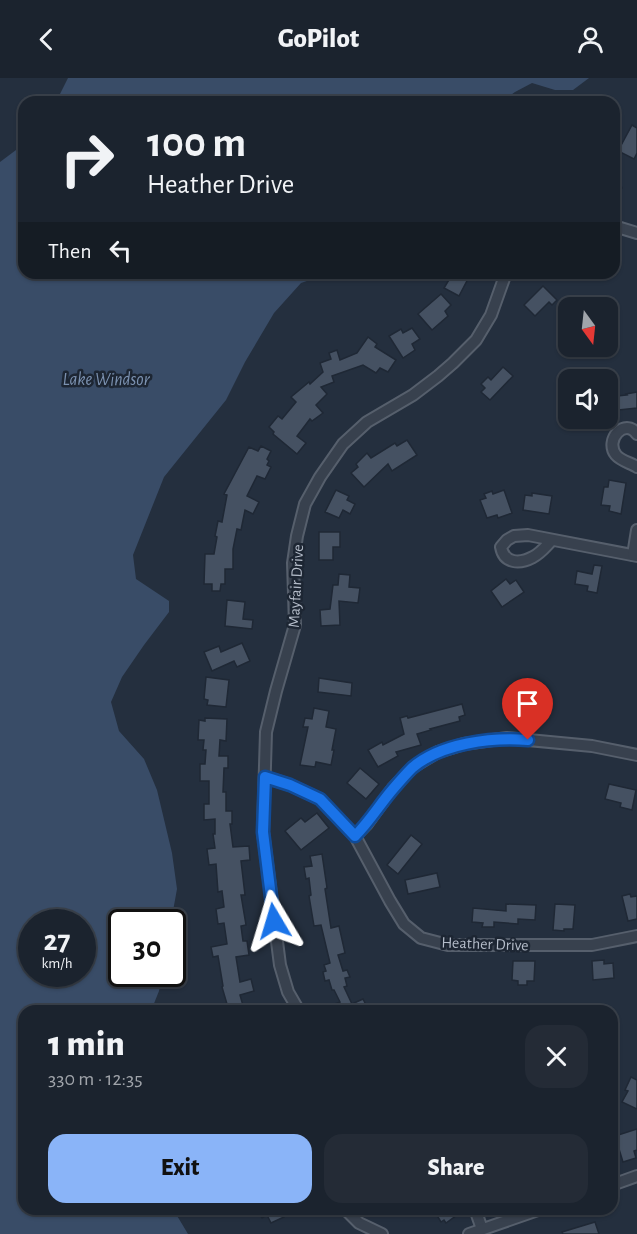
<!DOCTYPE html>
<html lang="en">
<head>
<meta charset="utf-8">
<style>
  body { margin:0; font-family:"Alegreya Sans",sans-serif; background:#242b36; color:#f1f3f6; height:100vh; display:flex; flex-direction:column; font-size:22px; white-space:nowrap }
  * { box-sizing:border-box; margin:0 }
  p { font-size:20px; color:#a0a4aa }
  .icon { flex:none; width:33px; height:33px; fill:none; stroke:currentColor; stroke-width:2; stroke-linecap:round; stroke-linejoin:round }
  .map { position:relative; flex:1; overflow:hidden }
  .drawer { position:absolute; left:18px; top:927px; width:600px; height:210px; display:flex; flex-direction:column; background:#1b232e; border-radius:18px; box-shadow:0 2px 4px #0004,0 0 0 2px #39404a }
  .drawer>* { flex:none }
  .hud { position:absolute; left:18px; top:18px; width:602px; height:183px; border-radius:18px; box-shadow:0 2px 4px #0004,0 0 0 2px #39404a; background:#1b232e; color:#f1f3f6; overflow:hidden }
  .needle { width:39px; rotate:165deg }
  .buttons { position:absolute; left:558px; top:219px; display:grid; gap:12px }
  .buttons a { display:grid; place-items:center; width:60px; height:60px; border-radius:12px; background:#1b232e; box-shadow:0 2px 4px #0004,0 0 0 2px #39404a; font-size:30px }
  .speed { position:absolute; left:18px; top:831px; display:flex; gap:12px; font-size:30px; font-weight:700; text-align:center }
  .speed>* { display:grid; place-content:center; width:78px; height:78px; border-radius:50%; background:#1b232e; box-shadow:0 2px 4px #0004,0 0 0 2px #39404a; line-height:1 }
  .speed small { font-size:15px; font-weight:400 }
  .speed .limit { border:3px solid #111; border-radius:9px; background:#fff; color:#111 }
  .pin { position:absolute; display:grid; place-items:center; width:51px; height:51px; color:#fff; margin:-62px -26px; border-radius:50% 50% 50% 0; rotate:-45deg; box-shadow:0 0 6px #0007 }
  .pin .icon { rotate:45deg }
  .me { position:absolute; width:66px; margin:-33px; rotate:353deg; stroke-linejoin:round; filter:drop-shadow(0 0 4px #0008) }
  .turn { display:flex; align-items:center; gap:21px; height:126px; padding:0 30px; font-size:27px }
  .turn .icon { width:78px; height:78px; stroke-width:2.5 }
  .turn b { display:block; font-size:42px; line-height:51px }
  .then { display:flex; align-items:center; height:57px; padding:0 30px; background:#0003; gap:12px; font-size:22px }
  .round { display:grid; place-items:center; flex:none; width:63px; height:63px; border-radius:18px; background:#242b36 }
  .summary { display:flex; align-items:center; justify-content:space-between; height:102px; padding:0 30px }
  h1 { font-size:36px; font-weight:800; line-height:45px }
  .action { display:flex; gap:12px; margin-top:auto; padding:12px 30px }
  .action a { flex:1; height:69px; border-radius:18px; background:#8ab4f8; color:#111; font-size:24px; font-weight:800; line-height:69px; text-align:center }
  .action a+a { background:#242b36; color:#f1f3f6 }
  header { display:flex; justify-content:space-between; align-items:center; height:78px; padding:0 30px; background:#1b232e; font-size:27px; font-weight:800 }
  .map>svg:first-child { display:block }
  .water { fill:#394c67; fill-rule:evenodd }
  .building { fill:#455162; stroke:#1f2835; stroke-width:1.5 }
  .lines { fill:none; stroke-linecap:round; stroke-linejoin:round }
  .street-casing { stroke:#565f6c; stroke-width:14 }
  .street { stroke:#38414e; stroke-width:10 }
  .route-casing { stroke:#114b97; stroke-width:15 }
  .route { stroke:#1a73e8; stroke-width:10 }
  .labels { text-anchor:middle; stroke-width:5; stroke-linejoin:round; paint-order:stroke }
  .street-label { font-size:16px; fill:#b4bcc9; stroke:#1d2633 }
  .water-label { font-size:18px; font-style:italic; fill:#7c92b1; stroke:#1d2633 }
</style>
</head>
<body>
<header><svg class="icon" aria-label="back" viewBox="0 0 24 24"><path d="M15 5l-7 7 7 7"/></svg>GoPilot<svg class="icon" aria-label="person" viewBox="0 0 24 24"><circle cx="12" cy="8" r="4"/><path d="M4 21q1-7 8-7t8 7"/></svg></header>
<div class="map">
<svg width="637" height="1156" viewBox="0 0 637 1156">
  <rect width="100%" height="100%" fill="#242f3e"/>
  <!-- water -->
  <g class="water">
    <polygon points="68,0 589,0 573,12 555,12 532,5 515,14 501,24 56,24"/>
    <path d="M24 66V195H330L301 205 274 235 245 284 226 322 164 399 133 477 136 501 169 523V534L144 567 122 599 111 624 119 653 144 681 157 712 172 775 177 811 171 844H122V896H162L159 913 151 933H24V1131H173L188 1156H0V84ZM32 844H82V896H32Z"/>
  </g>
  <!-- building -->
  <g class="building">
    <polygon points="632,47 637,50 637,75 634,81 618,73"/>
    <polygon points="614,94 622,110 614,114"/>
    <polygon points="453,195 471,195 459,218 444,210"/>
    <polygon points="543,208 557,222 552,227 549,224 535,238 524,227"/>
    <polygon points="441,216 451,227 445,233 448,238 432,252 418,236"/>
    <polygon points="412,250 420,261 412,266 415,272 403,280 389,258 401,251 403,255"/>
    <polygon points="368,259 377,266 375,269 396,282 388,294 380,290 376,295 363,287 332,298 334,304 321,309 327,316 316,327 323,335 312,343 310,341 297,358 306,365 297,376 273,356 274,354 269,349 278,338 282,341 296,324 291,319 309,304 310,306 323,294 320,285 331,281 329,275 337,272 340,282 357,275"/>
    <polygon points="503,289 513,298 490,322 481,314 485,310 481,306 488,299 491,302"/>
    <polygon points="637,314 637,330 609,333 608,319 627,317 626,316"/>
    <polygon points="407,362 417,377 392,393 388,386 364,409 351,395 358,389 356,386 367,375 371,380 395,365 397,368"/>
    <polygon points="261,368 271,373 267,381 269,383 267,387 271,389 265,401 257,398 247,418 259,424 253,436 245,432 241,452 237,451 233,471 233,491 225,491 225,506 221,506 220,513 212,513 212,506 204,506 205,476 214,476 217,459 215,458 218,443 222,444 227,417 224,416 249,369 258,373"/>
    <polygon points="609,402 626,405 621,436 609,433 610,428 601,427 604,409 608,409"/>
    <polygon points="336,412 349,418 347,422 355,426 350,436 343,432 339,440 325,434"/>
    <polygon points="504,412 512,435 498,440 497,437 487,440 480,422 486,420 484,416 492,413 493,416"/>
    <polygon points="532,415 552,418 549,436 523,432 525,417 532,418"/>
    <polygon points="319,454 340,454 340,469 333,469 333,482 319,482"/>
    <polygon points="594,487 602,488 597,515 587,513 588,508 575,506 577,493 592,496"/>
    <polygon points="339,496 350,497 349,509 360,510 358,525 339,523 340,547 321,548 320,532 330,531 333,507 338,507"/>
    <polygon points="506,501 510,506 516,502 524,514 502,529 491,513"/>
    <polygon points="227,522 245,524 243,541 253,542 252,551 225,548"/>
    <polygon points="242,565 250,583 237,589 234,583 212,593 204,574 219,568 221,574"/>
    <polygon points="206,599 229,602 226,629 207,627 208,622 204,621"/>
    <polygon points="319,600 352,605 351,618 318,614"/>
    <polygon points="462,626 465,637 459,639 460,643 430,651 431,652 417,656 421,667 396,674 398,678 378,689 368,672 382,664 383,667 404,656 400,640 407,638 408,640"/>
    <polygon points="314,630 329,633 326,649 336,651 332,672 334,672 331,687 316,684 315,689 300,687 308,649 303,649 305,640 312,641"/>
    <polygon points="205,640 227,641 226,663 220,662 219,678 228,678 228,690 224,690 223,714 226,714 226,733 232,733 232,746 230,746 233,769 249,768 250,782 241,783 245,817 241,817 246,847 241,848 243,863 247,863 249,877 236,879 240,904 251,901 254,913 240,917 244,931 238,933 229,933 222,909 223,908 218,878 213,879 211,869 227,866 224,845 218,846 216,831 224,829 222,813 218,814 216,786 209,787 207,771 215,770 213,756 215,756 215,741 204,742 204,726 209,726 209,703 200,703 200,686 205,686 206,672 203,672 204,662 198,662 199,642 205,643"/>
    <polygon points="360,690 379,706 366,721 347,705"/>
    <polygon points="609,706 636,712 632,732 620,729 621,725 605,721"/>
    <polygon points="317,735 329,750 301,772 285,753 301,740 305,744"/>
    <polygon points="411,757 422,766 398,796 387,787"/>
    <polygon points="322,776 327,810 325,811 331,850 339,848 345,875 338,877 343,893 347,892 350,899 345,900 347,908 344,909 352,926 363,921 369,933 335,933 332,927 340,924 334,912 332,912 329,902 325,903 323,894 326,893 324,887 330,885 321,847 314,848 309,818 311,817 309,800 306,801 304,789 312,788 310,778"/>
    <polygon points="437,795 440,809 408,816 405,802"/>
    <polygon points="630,816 631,819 637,818 637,841 628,843 622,818"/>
    <polygon points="506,826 536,827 535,842 518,841 518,846 494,844 494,849 482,849 483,845 472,844 473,830 506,833"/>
    <polygon points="555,826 575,827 573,851 564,851 564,853 553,852"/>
    <polygon points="604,882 604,886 613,885 614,900 593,902 592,883"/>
    <polygon points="513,883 535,883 534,903 527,903 527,907 518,907 518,903 512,902"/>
    <polygon points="631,999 637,1002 637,1031 622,1024 628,1013 625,1012"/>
    <polygon points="637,1051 637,1072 634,1073 636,1080 623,1084 615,1058"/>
    <polygon points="258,1131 280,1131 284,1139 271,1145 267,1137 262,1140"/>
    <polygon points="433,1131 453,1131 457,1137 446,1145 444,1142 441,1144"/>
    <polygon points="595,1144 599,1156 563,1156 562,1154"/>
  </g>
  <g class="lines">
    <defs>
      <g id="street">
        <polyline points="614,148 637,155"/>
        <path d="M637 356C625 339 604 362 616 377 621 383 631 385 637 389"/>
        <path d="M552 462C546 468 541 475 533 479 520 486 504 486 501 469L507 462 514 458 528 457 637 478"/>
        <polyline points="633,477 637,452"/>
        <polyline points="265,699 290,707 320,721 355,758 390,823 404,846 421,860 448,867 592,867 637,858"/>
        <polyline points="355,758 367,746 393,710 413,689 438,674 464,666 507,660 592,668 637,677"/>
        <polyline points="299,933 288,914 280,887 263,754 266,654 276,613 295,547 293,485 297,458 305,426 320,399 343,366 367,344 413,317 438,298 453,285 476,262 491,237 506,195"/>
        <polyline points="612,1107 637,1098"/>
        <polyline points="345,1131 359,1145 382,1156"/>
        <polyline points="475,1131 482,1151"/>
        <polyline points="469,1156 541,1131"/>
      </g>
    </defs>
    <!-- street casing -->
    <use href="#street" class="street-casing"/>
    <!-- street -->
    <use href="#street" class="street"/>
  </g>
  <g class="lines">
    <defs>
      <path id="route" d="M274 843 263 754 265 699 290 707 320 721 355 758C370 743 380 726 393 711 399 704 406 696 412 690 441 665 492 659 528 662"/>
    </defs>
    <!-- route casing -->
    <use href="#route" class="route-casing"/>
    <!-- route -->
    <use href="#route" class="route"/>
  </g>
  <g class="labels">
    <!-- street labels -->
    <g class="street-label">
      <text transform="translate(295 508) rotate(-87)" y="6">Mayfair Drive</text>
      <text transform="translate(485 865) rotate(2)" y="6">Heather Drive</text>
    </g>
    <!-- water labels -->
    <g class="water-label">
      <text x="106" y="307">Lake Windsor</text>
    </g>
  </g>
</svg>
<div class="buttons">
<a><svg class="needle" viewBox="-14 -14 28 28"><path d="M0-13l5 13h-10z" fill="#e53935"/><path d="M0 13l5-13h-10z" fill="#a0a4aa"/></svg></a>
<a><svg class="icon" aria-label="sound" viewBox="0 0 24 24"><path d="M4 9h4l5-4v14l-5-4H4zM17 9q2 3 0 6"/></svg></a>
</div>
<div class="speed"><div>27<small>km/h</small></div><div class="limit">30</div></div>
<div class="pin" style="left:528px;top:662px;background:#d93025"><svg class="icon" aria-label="arrive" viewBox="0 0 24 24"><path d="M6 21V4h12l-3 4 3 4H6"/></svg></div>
<svg class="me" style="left:274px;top:843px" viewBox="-20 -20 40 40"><path d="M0-17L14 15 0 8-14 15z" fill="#1a73e8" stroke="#fff" stroke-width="4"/></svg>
<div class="hud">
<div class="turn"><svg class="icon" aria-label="right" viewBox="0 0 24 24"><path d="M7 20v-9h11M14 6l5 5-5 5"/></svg><div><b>100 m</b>Heather Drive</div></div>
<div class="then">Then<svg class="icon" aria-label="left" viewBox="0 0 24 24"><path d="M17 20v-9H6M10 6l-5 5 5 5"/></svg></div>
</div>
<section class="drawer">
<div class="summary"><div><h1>1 min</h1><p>330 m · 12:35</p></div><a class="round"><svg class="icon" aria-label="close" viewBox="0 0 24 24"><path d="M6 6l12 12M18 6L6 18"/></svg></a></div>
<div class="action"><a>Exit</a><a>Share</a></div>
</section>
</div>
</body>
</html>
